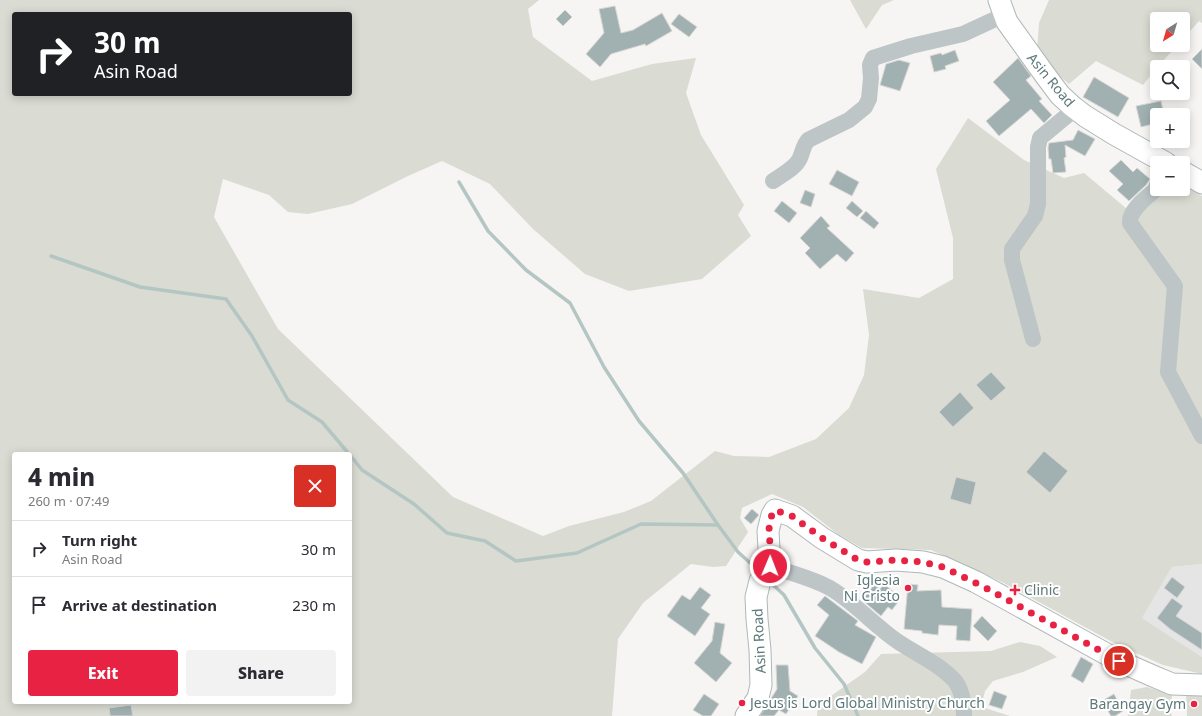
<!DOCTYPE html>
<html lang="en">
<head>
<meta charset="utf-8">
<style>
  body { margin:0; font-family:"Noto Sans",sans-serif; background:#f2f2f3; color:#2b2b33; height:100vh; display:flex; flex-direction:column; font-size:15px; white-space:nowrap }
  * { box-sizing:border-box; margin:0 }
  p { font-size:13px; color:#7c7c81 }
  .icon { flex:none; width:22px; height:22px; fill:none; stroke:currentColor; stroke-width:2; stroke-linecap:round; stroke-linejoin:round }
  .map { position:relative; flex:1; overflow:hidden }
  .side { position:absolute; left:12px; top:452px; width:340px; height:252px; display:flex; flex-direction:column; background:#fff; border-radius:4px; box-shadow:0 2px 10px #0003 }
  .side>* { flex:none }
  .hud { position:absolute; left:12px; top:12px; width:340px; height:84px; border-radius:4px; box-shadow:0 2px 10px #0003; background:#202124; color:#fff; overflow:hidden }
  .needle { width:26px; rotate:217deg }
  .controls { position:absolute; left:1150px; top:12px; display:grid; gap:8px }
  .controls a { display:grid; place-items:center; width:40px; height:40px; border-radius:4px; background:#fff; box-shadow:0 2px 10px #0003; font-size:20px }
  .pin { position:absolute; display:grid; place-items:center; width:34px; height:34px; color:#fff; margin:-17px; border:2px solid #fff; border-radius:50%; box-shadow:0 1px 4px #0007 }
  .me { position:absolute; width:44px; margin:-22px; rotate:1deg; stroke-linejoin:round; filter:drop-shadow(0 0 3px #0008) }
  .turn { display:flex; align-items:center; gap:14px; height:84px; padding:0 16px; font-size:18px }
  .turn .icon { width:52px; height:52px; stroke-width:2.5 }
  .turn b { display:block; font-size:28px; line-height:34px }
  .round { display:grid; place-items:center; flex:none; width:42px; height:42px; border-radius:4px; background:#f2f2f3 }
  .head { display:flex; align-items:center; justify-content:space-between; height:68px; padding:0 16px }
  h1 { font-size:24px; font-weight:800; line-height:30px }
  .button { display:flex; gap:8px; margin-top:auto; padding:8px 16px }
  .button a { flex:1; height:46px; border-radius:4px; background:#e72242; color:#fff; font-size:16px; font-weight:800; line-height:46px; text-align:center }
  .button a+a { background:#f2f2f3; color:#2b2b33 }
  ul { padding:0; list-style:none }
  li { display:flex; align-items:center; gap:12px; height:56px; padding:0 16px; border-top:1px solid #e1e1e2 }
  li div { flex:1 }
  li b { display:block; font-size:15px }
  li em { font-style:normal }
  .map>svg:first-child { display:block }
  .built { fill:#e4e5e4 }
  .green { fill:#dadbd2; fill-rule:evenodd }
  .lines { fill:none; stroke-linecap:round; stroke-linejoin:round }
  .stream { stroke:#b4c6c4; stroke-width:3.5 }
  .building { fill:#a1b1b1; stroke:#d8d7d5 }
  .major-casing { stroke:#aeb8b9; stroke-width:23 }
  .minor { stroke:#bdc5c6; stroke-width:16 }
  .major { stroke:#fff; stroke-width:21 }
  .route { stroke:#e72242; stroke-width:7; stroke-dasharray:0 12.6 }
  .poi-dot { fill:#e72242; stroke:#fff; stroke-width:1.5 }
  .labels { text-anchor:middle; stroke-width:4; stroke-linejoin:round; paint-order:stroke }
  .street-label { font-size:14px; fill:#5d7879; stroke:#fff }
  .poi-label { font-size:14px; fill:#5d7879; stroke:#fff; text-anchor:end }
</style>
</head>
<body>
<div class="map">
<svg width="1202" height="716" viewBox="0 0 1202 716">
  <rect width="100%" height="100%" fill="#f6f5f3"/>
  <!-- built -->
  <polygon class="built" points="1202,564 1202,657 1142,618 1172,567"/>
  <!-- green -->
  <g class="green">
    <path d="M0 0H539L528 9 533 37 592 81 652 64 696 58 686 93 701 135 744 205 738 215 751 236 702 279 629 291 585 274 533 229 490 184 442 161 408 176 352 204 308 214 288 212 269 195 223 179 214 217 278 329 453 497 543 536 569 526 624 512 651 501 715 451 734 456 769 457 816 439 849 408 864 375 869 335 863 289 919 298 953 279V238L936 169 968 118 1024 160 1064 178 1084 173 1133 214 1157 189H1183V186L1202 196V564L1172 567 1142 618 1202 657V674L1163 665 1116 644 1002 582 931 550 862 548 839 535 803 507 772 494 742 508 740 518 748 532 726 566 713 567 691 564 643 603 618 639 612 716H0ZM14 14H350V94H14ZM14 454H350V702H14Z"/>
    <polygon points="850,0 894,0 882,5 866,29"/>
    <polygon points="1049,0 1202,0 1202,23 1199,21 1183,39 1183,19 1157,19 1157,45 1178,45 1157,67 1143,85 1096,61 1069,84 1056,73 1037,50 1039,23"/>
    <polygon points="1020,642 1040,646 1057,657 1023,672 993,681 985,691 982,703 985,708 1010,716 817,716 818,705 865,672 881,654 991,651"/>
    <polygon points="1147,687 1172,695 1171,713 1172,716 1128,716 1131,690"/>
    <polygon points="1202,691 1202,716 1187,716 1186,693"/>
  </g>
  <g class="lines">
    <!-- stream -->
    <g class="stream">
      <polyline points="459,182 488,231 526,270 570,303 604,367 639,421 683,473 718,525"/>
      <polyline points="51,256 140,287 226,299 252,336 288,400 322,422 349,454"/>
      <polyline points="350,455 362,470 414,504 447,533 485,541 516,561 577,553 641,524 718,525 738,552 759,571"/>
      <polyline points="769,581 784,595 815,648 844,684 858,716"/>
    </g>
  </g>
  <!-- building -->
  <g class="building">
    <polygon points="615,6 621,33 633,30 662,13 672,31 646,46 645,44 611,54 600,67 586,54 604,33 599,9"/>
    <polygon points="565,10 572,17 563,26 556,19"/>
    <polygon points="679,14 697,27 689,37 671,24"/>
    <polygon points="1202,49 1202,69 1192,59"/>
    <polygon points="955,50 959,61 945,66 946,69 934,72 930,56 941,53 942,55"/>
    <polygon points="1018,58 1031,76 1026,80 1042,99 1039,101 1052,115 1044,123 1031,109 999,136 986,121 1010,100 993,82"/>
    <polygon points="899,60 910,63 900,91 880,85 886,64"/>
    <polygon points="1094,77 1129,98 1118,117 1083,97"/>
    <polygon points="1161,101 1164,115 1157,115 1157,123 1141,127 1136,106"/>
    <polygon points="1078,130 1095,139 1085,156 1065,145 1066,157 1064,158 1066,172 1053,173 1051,159 1049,159 1048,148 1049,143 1073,140"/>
    <polygon points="1121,160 1133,172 1137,168 1150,179 1146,185 1129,201 1117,190 1123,184 1109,171"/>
    <polygon points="837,170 859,182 852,196 829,184"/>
    <polygon points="805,190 815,194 811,207 800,203"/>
    <polygon points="782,201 797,213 789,223 774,211"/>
    <polygon points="852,201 863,211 857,217 846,208"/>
    <polygon points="866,211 879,223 874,229 860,218"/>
    <polygon points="821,216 830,226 827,228 854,253 846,262 837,254 820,269 805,253 810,248 800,238"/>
    <polygon points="991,372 1006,388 991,401 976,385"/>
    <polygon points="960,392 974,408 953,427 939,412"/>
    <polygon points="1044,451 1068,471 1050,493 1026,472"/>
    <polygon points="956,477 976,482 971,505 950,499"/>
    <polygon points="752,509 759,515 751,524 744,518"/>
    <polygon points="1172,577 1185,587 1177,598 1164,588"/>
    <polygon points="884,584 901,598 892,610 888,607 881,616 862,600 874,585 880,589"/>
    <polygon points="908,584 918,585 917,591 941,590 942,607 972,609 970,641 956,640 957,626 939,625 938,635 922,633 922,631 904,629"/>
    <polygon points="700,587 711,595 701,608 710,614 695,636 667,616 682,595 690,600"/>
    <polygon points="825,596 858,621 855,625 876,637 862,664 839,652 815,636 829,615 817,605"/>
    <polygon points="1172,598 1183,606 1176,616 1202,633 1202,650 1170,629 1157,618"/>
    <polygon points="982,616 997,631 988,641 973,626"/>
    <polygon points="715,622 725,624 720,653 732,663 716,682 694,663 712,641"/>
    <polygon points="1081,657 1093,664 1083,683 1071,676"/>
    <polygon points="776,665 788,665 790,691 798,696 786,714 779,710 774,716 760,716 777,689"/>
    <polygon points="994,691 1007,696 1002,709 989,705"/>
    <polygon points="704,694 719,704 711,716 703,716 693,710"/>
    <polygon points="1114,694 1123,711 1115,716 1111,716 1102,701"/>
    <polygon points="131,705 133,716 110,716 109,708"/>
  </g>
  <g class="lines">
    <defs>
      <g id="major">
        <polyline points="999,0 1007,22 1045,75 1060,95 1072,106 1085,116 1114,134 1166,163"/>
        <polyline points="1183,172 1202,183"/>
        <polyline points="746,716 758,698 761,685 760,650 757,619 756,597 760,581 770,566 768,531 772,515 775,510 792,516 822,538 858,560 867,562 896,560 923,562 943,567 976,582 1119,661 1153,676 1172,684 1202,685"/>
      </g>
    </defs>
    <!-- major casing -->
    <use href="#major" class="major-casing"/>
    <!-- minor -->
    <g class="minor">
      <path d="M773 181C781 175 796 168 800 158 803 151 803 146 808 140L849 120 865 107 869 99 871 78 870 65 873 58 911 46 963 34 1004 15"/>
      <path d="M1157 185 1155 190C1146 198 1129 210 1130 223L1175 286 1168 372 1202 436"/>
      <polyline points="1033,339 1012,260 1012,249 1035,216 1038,204 1038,147 1040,138 1075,109"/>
      <path d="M770 566C790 573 812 578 830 588 855 603 874 625 897 641 916 654 940 664 955 681 962 690 964 704 964 716"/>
    </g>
    <!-- major -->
    <use href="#major" class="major"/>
  </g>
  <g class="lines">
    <!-- route -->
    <path class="route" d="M770 566C770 560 770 553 770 547 770 534 766 522 775 510L792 516 822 538 858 560 867 562 896 560 923 562 943 567 986 588 1119 661"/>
  </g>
  <!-- markers -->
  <g class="poi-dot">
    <circle cx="908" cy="588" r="4"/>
    <path d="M1013 584h4v4h4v4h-4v4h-4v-4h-4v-4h4z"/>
    <circle cx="742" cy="703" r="4"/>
    <circle cx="1194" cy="704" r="4"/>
  </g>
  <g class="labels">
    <!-- street labels -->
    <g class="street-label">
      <text transform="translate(1051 80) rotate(50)" y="5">Asin Road</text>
      <text transform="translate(759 641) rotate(-93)" y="5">Asin Road</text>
    </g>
    <!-- poi labels -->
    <g class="poi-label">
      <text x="900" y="585">Iglesia<tspan x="900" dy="16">Ni Cristo</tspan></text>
      <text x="1024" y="595" text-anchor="start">Clinic</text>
      <text x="750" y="708" text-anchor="start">Jesus is Lord Global Ministry Church</text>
      <text x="1186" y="709">Barangay Gym</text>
    </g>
  </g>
</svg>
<div class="controls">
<a><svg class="needle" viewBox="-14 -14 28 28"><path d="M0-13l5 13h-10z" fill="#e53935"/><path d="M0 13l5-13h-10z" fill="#7c7c81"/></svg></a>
<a><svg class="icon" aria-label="search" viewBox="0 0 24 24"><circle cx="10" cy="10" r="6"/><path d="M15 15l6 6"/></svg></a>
<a>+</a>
<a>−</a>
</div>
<div class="pin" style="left:1119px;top:661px;background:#d93025"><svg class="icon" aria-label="arrive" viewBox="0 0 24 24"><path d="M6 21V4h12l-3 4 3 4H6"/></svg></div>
<svg class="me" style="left:770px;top:566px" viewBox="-20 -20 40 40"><circle r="17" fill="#e72242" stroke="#fff" stroke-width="3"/><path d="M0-11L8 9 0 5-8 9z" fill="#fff"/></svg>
<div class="hud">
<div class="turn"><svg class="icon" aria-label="right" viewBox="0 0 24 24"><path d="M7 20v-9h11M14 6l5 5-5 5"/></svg><div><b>30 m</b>Asin Road</div></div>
</div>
<section class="side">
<div class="head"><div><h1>4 min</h1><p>260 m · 07:49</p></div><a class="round" style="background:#d93025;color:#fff"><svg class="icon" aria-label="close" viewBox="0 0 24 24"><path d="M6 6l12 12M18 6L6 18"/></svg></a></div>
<ul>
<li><svg class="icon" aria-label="right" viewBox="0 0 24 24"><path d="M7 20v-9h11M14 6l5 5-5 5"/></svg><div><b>Turn right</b><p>Asin Road</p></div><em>30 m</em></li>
<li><svg class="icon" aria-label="arrive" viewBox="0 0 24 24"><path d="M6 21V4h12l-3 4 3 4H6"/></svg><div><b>Arrive at destination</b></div><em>230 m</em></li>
</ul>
<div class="button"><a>Exit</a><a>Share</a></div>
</section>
</div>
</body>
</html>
